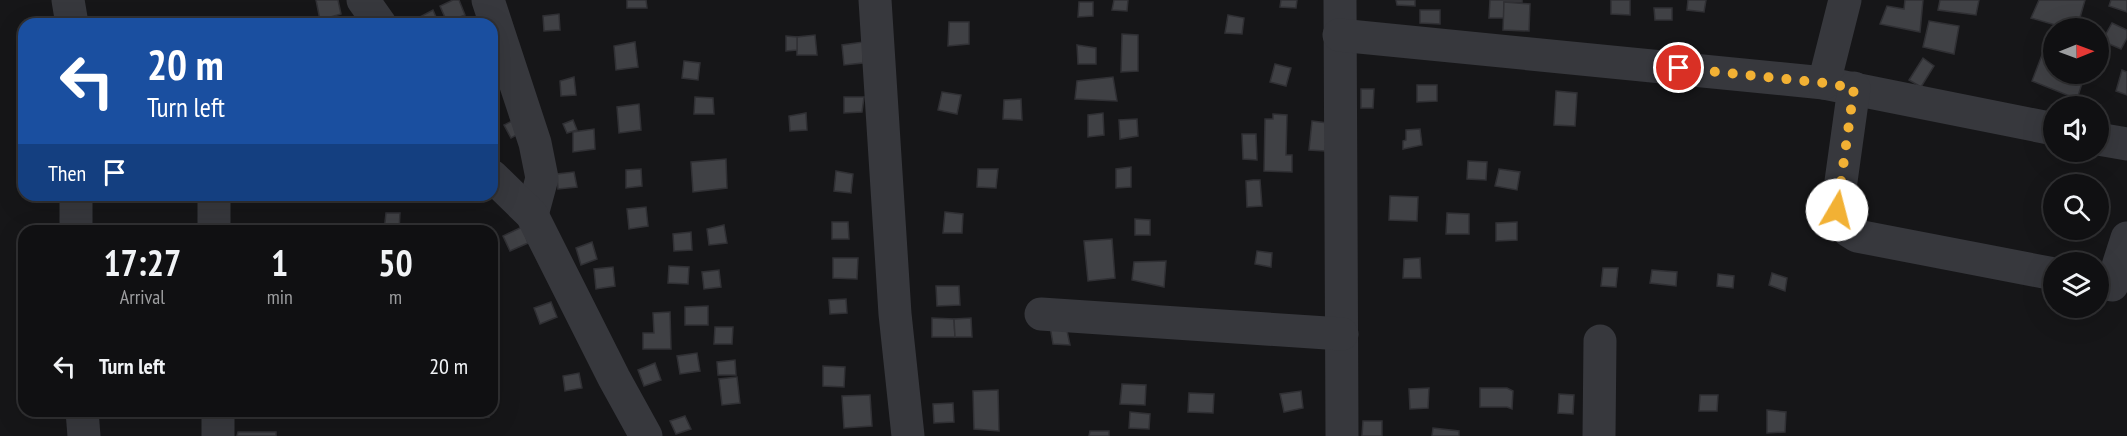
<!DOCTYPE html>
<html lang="en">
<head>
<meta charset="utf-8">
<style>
  body { margin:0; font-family:"PT Sans Narrow",sans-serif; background:#19191b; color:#f1f3f6; height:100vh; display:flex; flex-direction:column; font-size:22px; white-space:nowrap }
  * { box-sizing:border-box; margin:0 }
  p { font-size:20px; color:#9c9d9f }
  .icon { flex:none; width:33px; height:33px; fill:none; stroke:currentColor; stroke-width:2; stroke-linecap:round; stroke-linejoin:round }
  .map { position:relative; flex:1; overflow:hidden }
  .sheet { position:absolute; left:18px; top:225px; width:480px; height:192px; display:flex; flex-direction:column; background:#101012; border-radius:18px; box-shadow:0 6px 24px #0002,0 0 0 2px #303032 }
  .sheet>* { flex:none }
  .top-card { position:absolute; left:18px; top:18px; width:480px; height:183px; border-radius:18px; box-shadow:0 6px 24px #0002,0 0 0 2px #303032; background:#1a4fa0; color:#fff; overflow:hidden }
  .needle { width:39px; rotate:89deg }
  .controls { position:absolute; left:2043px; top:18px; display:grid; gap:12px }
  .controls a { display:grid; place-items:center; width:66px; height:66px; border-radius:50%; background:#101012; box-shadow:0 6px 24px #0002,0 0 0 2px #303032; font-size:30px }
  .pin { position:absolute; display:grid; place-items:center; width:51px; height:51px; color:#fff; margin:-26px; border:3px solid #fff; border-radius:50%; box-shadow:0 2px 6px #0007 }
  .me { position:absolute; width:66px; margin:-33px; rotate:8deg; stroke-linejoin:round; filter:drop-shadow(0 0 4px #0008) }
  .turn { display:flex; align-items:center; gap:21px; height:126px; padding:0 30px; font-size:27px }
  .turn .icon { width:78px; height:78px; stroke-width:2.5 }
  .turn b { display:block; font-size:42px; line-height:51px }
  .then { display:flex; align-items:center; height:57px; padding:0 30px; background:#0003; gap:12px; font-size:22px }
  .eta { display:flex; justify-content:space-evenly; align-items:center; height:102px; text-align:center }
  .eta b { font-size:36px; font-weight:700; line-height:42px }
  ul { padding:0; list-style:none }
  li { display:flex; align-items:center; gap:18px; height:78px; padding:0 30px }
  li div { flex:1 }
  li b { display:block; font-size:22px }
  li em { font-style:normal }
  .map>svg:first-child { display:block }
  .building { fill:#404145; stroke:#303034; stroke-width:1.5 }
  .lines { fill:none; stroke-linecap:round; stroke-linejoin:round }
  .street { stroke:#37383d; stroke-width:33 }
  .route { stroke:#f2b134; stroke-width:10; stroke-dasharray:0 18 }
</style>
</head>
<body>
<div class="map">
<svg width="2127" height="436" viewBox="0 0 2127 436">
  <rect width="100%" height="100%" fill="#161618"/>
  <!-- building -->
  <g class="building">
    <polygon points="316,0 338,0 341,14 320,20"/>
    <polygon points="453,0 459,0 465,15 447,22 440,6"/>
    <polygon points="627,0 646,0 647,8 627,8"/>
    <polygon points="1114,0 1128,0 1127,11 1112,10"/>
    <polygon points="1281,0 1297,0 1296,8 1280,7"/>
    <polygon points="1396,0 1415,0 1415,6 1397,5"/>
    <polygon points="1490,0 1522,0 1522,2 1504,2 1504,18 1489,18"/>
    <polygon points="1611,0 1630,0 1630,15 1611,14"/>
    <polygon points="1688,0 1706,0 1704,12 1687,10"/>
    <polygon points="1905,0 1923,0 1920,32 1880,24 1887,6 1904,9"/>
    <polygon points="1940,0 1979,0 1976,15 1938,10"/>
    <polygon points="2039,0 2085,0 2077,28 2066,28 2031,18"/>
    <polygon points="2111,0 2127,0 2127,12 2109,6"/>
    <polygon points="1079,2 1093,2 1093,16 1078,17"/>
    <polygon points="1504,2 1530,4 1529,31 1503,30"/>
    <polygon points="1654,8 1672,8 1672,20 1655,20"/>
    <polygon points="433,10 439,24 419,24 416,19"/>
    <polygon points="1420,10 1440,10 1440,24 1420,23"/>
    <polygon points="559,14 560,30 544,31 543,16"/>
    <polygon points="1228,15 1244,18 1242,34 1225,33"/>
    <polygon points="305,17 306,24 287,24 286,20"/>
    <polygon points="1929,21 1959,26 1954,54 1923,47"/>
    <polygon points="949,22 969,22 969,44 948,46"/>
    <polygon points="2112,23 2127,30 2127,38 2121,49 2102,41"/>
    <polygon points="1122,34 1138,35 1138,71 1121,72"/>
    <polygon points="815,35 817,55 797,55 797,37"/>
    <polygon points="786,36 797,37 797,50 786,51"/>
    <polygon points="635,42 638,67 616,70 614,46"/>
    <polygon points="863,42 863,63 844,65 842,45"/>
    <polygon points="1077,45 1096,48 1096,64 1078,64"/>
    <polygon points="2045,47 2054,51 2054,74 2085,74 2077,99 2032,81"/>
    <polygon points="1923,58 1934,66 1921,87 1909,80"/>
    <polygon points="684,61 700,63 698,80 682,78"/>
    <polygon points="1275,64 1291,68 1286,86 1270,82"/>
    <polygon points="2122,70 2127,72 2127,95 2116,91"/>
    <polygon points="574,77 576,95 561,96 560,81"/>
    <polygon points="1113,77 1117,101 1075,99 1077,81"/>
    <polygon points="1417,85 1437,85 1437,101 1417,102"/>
    <polygon points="1361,89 1374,89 1373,108 1361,108"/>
    <polygon points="1556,91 1577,93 1575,126 1554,125"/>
    <polygon points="942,92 961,95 957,114 938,110"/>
    <polygon points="695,97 713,98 714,114 694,114"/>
    <polygon points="844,97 864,97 862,112 844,113"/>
    <polygon points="1021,99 1022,120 1003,119 1004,100"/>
    <polygon points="639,104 641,130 619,133 617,107"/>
    <polygon points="806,113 807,130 790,131 789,116"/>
    <polygon points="1103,113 1104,135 1088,137 1088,115"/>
    <polygon points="1273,114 1287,115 1286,155 1292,155 1292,172 1264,171 1265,119 1273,119"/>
    <polygon points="518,118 524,131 511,138 504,125"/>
    <polygon points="1137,119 1138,136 1120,139 1119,120"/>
    <polygon points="573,120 577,130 567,133 563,124"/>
    <polygon points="1312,121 1328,123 1325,151 1309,150"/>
    <polygon points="594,129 595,149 573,152 573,132"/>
    <polygon points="1420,129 1422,145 1403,149 1403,141 1406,140 1406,130"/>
    <polygon points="1242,134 1256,134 1257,160 1243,159"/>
    <polygon points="726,159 727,188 693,192 691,162"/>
    <polygon points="1468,161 1487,162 1486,180 1467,179"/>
    <polygon points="1131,167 1131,187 1116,188 1116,169"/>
    <polygon points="641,169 642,186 626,188 626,170"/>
    <polygon points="978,169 998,169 996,188 977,187"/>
    <polygon points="1499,169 1520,172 1517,190 1495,186"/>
    <polygon points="836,171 853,174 851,193 834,191"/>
    <polygon points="574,172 577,187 558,189 557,174"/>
    <polygon points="1253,180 1260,180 1262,206 1247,207 1246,181"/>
    <polygon points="1390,196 1418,197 1417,221 1389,220"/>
    <polygon points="646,207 648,226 629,229 627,209"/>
    <polygon points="945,212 963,214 962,233 943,233"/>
    <polygon points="386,213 400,213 399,231 384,231"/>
    <polygon points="1447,213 1469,214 1469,234 1446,234"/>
    <polygon points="1135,219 1150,220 1150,235 1135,235"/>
    <polygon points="832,222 848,222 849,239 832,239"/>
    <polygon points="1517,222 1517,240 1496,241 1496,223"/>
    <polygon points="724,225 727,243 709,245 707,229"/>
    <polygon points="522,227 528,243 510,251 503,236"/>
    <polygon points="691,232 692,250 674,251 673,234"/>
    <polygon points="1112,239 1115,278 1088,281 1084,241"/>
    <polygon points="592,242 597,259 581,265 576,248"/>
    <polygon points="1257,251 1272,253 1271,267 1255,264"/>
    <polygon points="833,258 858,258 857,279 833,278"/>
    <polygon points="1420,258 1421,278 1403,278 1404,259"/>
    <polygon points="1166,261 1164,287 1132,280 1134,262"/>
    <polygon points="669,266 689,267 688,284 668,283"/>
    <polygon points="613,267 615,286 596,289 594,269"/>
    <polygon points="1603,268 1618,268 1616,287 1601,286"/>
    <polygon points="719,270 721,287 704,289 702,272"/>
    <polygon points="1652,270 1677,272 1676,286 1650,283"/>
    <polygon points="1772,273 1787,278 1785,291 1769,285"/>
    <polygon points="1718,274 1734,276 1733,288 1717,286"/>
    <polygon points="936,286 959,286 960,305 937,306"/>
    <polygon points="846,299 847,313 830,314 829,300"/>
    <polygon points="551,302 557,317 540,324 534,308"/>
    <polygon points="708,306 708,325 685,325 685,307"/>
    <polygon points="670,312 671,349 643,349 643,333 654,333 653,313"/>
    <polygon points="932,318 954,319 955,337 932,337"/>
    <polygon points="971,318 972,337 955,337 954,319"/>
    <polygon points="1050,326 1066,326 1070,345 1053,344"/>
    <polygon points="715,327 733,327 732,344 714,344"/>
    <polygon points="697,353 700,371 680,374 677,356"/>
    <polygon points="735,360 736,375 718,375 717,362"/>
    <polygon points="655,363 661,380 644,386 638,370"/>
    <polygon points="823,366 845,367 844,387 823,386"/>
    <polygon points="579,373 582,388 565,391 563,376"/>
    <polygon points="737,377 740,403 722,405 719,379"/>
    <polygon points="1122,384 1146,385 1145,405 1120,404"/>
    <polygon points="1429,388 1428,408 1410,409 1409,389"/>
    <polygon points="1480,388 1507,388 1513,391 1512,409 1507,407 1480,407"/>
    <polygon points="998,390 999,431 974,429 973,391"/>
    <polygon points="1301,391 1303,408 1284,412 1280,394"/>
    <polygon points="1189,393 1214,394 1213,413 1188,412"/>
    <polygon points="1559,394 1574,395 1573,414 1558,413"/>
    <polygon points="870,395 872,426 844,428 842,396"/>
    <polygon points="1700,395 1718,395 1717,411 1699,411"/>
    <polygon points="953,403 954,422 934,423 933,404"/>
    <polygon points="1767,410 1786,412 1785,432 1767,433"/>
    <rect x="132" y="411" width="17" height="6"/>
    <polygon points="237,411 257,411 258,417 237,418"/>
    <polygon points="470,411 488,411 489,417 471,418"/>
    <polygon points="1130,412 1150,414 1149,429 1129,428"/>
    <polygon points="685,416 691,429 676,434 670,421"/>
    <polygon points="1363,421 1382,421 1382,436 1362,436"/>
    <polygon points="1433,428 1459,431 1459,436 1432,436"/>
    <polygon points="1090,431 1109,431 1109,436 1089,436"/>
    <polygon points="238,432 276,432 276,436 237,436"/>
  </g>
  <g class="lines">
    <!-- street -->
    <g class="street">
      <polyline points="68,0 72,24"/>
      <polyline points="363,0 380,24"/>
      <polyline points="488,0 535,143 542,178 532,215"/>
      <polyline points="875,0 895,314 908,436"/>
      <polyline points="1340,0 1342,436"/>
      <polyline points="1339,35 1824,83 2054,129"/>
      <polyline points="1824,83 1845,0"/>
      <polyline points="1854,88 1837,210 1849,231 1857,236 2054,274"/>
      <polyline points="2098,139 2127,144"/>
      <polyline points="492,176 532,215 614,378 646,436"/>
      <polyline points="214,195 214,231"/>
      <polyline points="76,231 76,195"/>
      <polyline points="2112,285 2127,238"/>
      <polyline points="1041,314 1342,334"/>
      <polyline points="82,411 84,436"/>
      <polyline points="218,411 218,436"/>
      <polyline points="1599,436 1600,341"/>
    </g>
  </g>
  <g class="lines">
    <!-- route -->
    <polyline class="route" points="1679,68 1824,83 1854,88 1837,210"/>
  </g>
</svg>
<div class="controls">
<a><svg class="needle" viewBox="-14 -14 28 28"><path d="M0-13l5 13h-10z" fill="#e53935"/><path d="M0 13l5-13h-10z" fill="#9c9d9f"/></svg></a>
<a><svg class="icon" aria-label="sound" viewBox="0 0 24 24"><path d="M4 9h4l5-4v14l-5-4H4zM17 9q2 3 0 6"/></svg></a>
<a><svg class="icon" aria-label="search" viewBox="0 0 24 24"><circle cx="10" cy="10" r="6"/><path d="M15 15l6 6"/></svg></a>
<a><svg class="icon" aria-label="layers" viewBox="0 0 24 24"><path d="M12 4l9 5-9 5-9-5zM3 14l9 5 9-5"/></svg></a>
</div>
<div class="pin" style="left:1679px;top:68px;background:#d93025"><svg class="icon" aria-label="arrive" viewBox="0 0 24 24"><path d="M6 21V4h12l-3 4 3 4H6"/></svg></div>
<svg class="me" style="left:1837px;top:210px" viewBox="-20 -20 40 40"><circle r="19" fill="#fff"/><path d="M0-13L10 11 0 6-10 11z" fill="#f2b134"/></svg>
<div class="top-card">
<div class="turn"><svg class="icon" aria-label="left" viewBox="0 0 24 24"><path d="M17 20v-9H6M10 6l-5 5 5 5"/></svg><div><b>20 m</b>Turn left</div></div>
<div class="then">Then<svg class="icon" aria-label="arrive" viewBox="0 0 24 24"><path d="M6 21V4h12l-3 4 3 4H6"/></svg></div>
</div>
<section class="sheet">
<div class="eta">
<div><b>17:27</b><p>Arrival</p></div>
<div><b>1</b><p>min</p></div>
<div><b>50</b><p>m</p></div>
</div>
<ul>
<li><svg class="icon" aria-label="left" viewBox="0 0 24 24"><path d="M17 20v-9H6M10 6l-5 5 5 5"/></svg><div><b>Turn left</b></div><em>20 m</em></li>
</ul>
</section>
</div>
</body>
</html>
